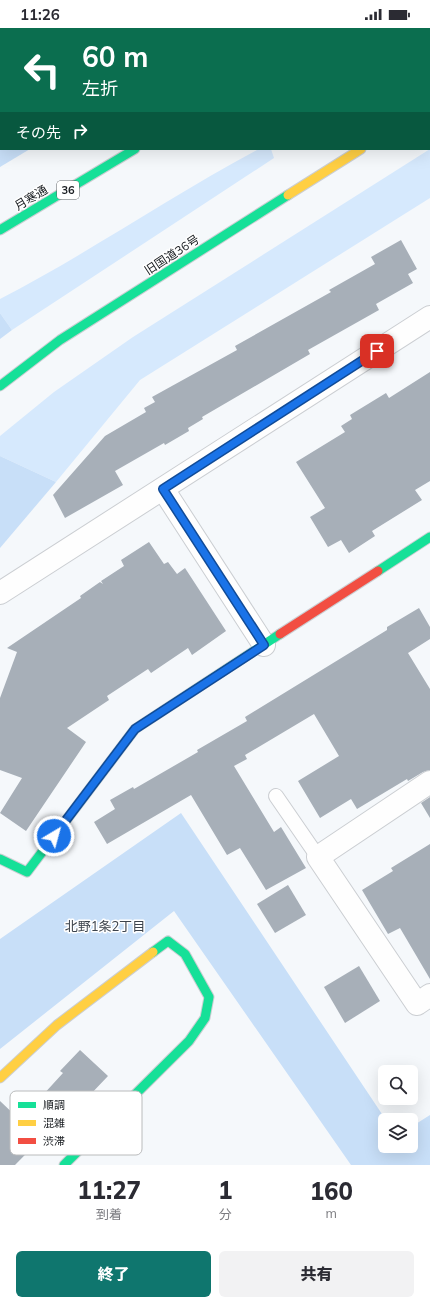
<!DOCTYPE html>
<html lang="ja">
<head>
<meta charset="utf-8">
<style>
  body { margin:0; font-family:Mulish,"Noto Sans JP",sans-serif; background:#f2f2f3; color:#2b2b33; height:100vh; display:flex; flex-direction:column; font-size:15px; white-space:nowrap }
  * { box-sizing:border-box; margin:0 }
  p { font-size:13px; color:#7c7c81 }
  .icon { flex:none; width:22px; height:22px; fill:none; stroke:currentColor; stroke-width:2; stroke-linecap:round; stroke-linejoin:round }
  .map { position:relative; height:1137px; overflow:hidden }
  .panel { display:flex; flex-direction:column; background:#fff; flex:1 }
  .panel>* { flex:none }
  .guide { position:absolute; left:0px; top:0px; width:430px; height:122px; box-shadow:0 4px 16px #0002; background:#0b6e4f; color:#fff; overflow:hidden }
  .fabs { position:absolute; left:378px; top:1037px; display:grid; gap:8px }
  .fabs a { display:grid; place-items:center; width:40px; height:40px; border-radius:6px; background:#fff; box-shadow:0 4px 16px #0002; font-size:20px }
  .pin { position:absolute; display:grid; place-items:center; width:34px; height:34px; color:#fff; margin:-17px; border-radius:8px; box-shadow:0 2px 6px #0006 }
  .me { position:absolute; width:44px; margin:-22px; rotate:37deg; stroke-linejoin:round; filter:drop-shadow(0 0 3px #0008) }
  .turn { display:flex; align-items:center; gap:14px; height:84px; padding:0 16px; font-size:18px }
  .turn .icon { width:52px; height:52px; stroke-width:2.5 }
  .turn b { display:block; font-size:28px; line-height:34px }
  .then { display:flex; align-items:center; height:38px; padding:0 16px; background:#0003; gap:8px; font-size:15px }
  .eta { display:flex; justify-content:space-evenly; align-items:center; height:68px; text-align:center }
  .eta b { font-size:24px; font-weight:800; line-height:28px }
  .action { display:flex; gap:8px; margin-top:auto; padding:8px 16px }
  .action a { flex:1; height:46px; border-radius:6px; background:#0f766e; color:#fff; font-size:16px; font-weight:800; line-height:46px; text-align:center }
  .action a+a { background:#f2f2f3; color:#2b2b33 }
  .status { display:flex; justify-content:space-between; align-items:center; height:28px; padding:0 20px; background:#fff; direction:ltr }
  .status svg { height:11px; fill:currentColor }
  .map>svg:first-child { display:block }
  .green { fill:#d6e9fd }
  .forest { fill:#c8dff8 }
  .building { fill:#a7afb8 }
  .lines { fill:none; stroke-linecap:round; stroke-linejoin:round }
  .lane-casing { stroke:#cbced2; stroke-width:16 }
  .street-casing { stroke:#cbced2; stroke-width:24 }
  .fast-casing { stroke:#cbced2; stroke-width:11 }
  .slow-casing { stroke:#cbced2; stroke-width:11 }
  .jam-casing { stroke:#cbced2; stroke-width:11 }
  .lane { stroke:#fefefe; stroke-width:14 }
  .street { stroke:#fefefe; stroke-width:22 }
  .fast { stroke:#16e098; stroke-width:9 }
  .slow { stroke:#ffcf43; stroke-width:9 }
  .jam { stroke:#f24e42; stroke-width:9 }
  .route-casing { stroke:#114b97; stroke-width:10 }
  .route { stroke:#1a73e8; stroke-width:7 }
  .labels { text-anchor:middle; stroke-width:3; stroke-linejoin:round; paint-order:stroke }
  .shield { fill:#fff; stroke:#5d6063; stroke-width:1 }
  .shield-label { font-size:11px; font-weight:bold; fill:#181c20 }
  .street-label { font-size:12px; fill:#181c20; stroke:#fff }
  .neighbourhood-label { font-size:13px; fill:#3c434c; stroke:#fff }
  .key { fill:#fff; stroke:#babbbc; stroke-width:1 }
  .key-label { font-size:11px; fill:#181c20 }
</style>
</head>
<body>
<div class="status"><b>11:26</b><svg viewBox="0 0 49 12"><path d="M0 12V9h3v3zM5 12V6h3v6zM10 12V3h3v9zM15 12V0h3v12zM26 1h20v11H26zM47 4h2v5h-2z"/></svg></div>
<div class="map">
<svg width="430" height="1137" viewBox="0 0 430 1137">
  <rect width="100%" height="100%" fill="#f5f8fb"/>
  <!-- green -->
  <g class="green">
    <path d="M259 121H271L274 130 12 302 0 285V271C89 225 171 168 259 121Z"/>
    <polygon points="430,121 430,170 140,352 56,454 0,428 0,408 54,364 133,309"/>
  </g>
  <!-- forest -->
  <g class="forest">
    <polygon points="0,0 247,0 1,1 1,121 30,121 0,139"/>
    <polygon points="0,285 12,302 0,311"/>
    <polygon points="0,428 56,454 0,520"/>
    <polygon points="181,785 386,1092 385,1118 411,1118 411,1099 430,1087 430,1137 351,1137 174,883 0,1021 0,911"/>
  </g>
  <!-- building -->
  <g class="building">
    <polygon points="401,212 417,241 408,246 413,255 376,276 379,282 308,322 310,326 202,389 203,391 188,400 189,403 165,417 164,415 115,443 123,457 65,490 53,467 105,408 146,384 144,380 155,374 152,369 237,322 235,318 331,264 329,262 375,236 371,229"/>
    <polygon points="430,344 430,453 415,462 422,472 372,503 375,508 349,525 341,512 328,519 310,489 325,480 296,434 345,404 341,398 352,391 350,387 386,365 389,370"/>
    <polygon points="149,514 164,536 168,534 177,546 185,540 226,603 192,627 188,620 151,645 148,641 107,668 109,672 67,700 86,714 26,803 0,785 22,750 0,742 0,670 17,624 7,620 81,570 80,568 100,554 103,556 101,553 124,538 121,532"/>
    <polygon points="419,580 430,599 430,611 408,625 430,661 430,742 423,744 408,753 407,751 357,781 351,771 320,790 298,753 339,728 314,686 245,727 247,731 234,738 274,804 281,799 306,840 266,862 240,820 227,827 191,767 107,816 94,794 115,781 110,772 133,759 134,761 198,724 197,722 247,693 245,689 387,602 387,599"/>
    <polygon points="430,769 430,790 421,775"/>
    <polygon points="430,816 430,951 400,900 388,906 362,862 393,843 391,840"/>
    <polygon points="288,857 306,887 275,905 257,876"/>
    <polygon points="359,938 380,973 345,995 324,959"/>
    <polygon points="80,1022 108,1048 88,1069 85,1066 15,1137 0,1137 0,1073 20,1092 63,1045 60,1043"/>
  </g>
  <g class="lines">
    <defs>
      <polyline id="lane" points="276,768 318,829"/>
      <g id="street">
        <polyline points="163,461 264,617"/>
        <polyline points="0,565 430,289"/>
        <polyline points="430,754 318,829 417,976 430,967"/>
      </g>
      <g id="fast">
        <polyline points="336,1 338,0"/>
        <polyline points="0,202 135,121"/>
        <polyline points="0,358 60,312 288,167"/>
        <polyline points="378,543 430,509"/>
        <polyline points="0,831 27,844 135,701 280,606"/>
        <polyline points="64,1137 189,1013 205,990 209,969 185,926 168,913 153,924"/>
      </g>
      <g id="slow">
        <polyline points="429,80 430,79"/>
        <polyline points="288,167 361,121"/>
        <polyline points="0,1050 57,997 153,924"/>
      </g>
      <polyline id="jam" points="280,606 378,543"/>
    </defs>
    <!-- lane casing -->
    <use href="#lane" class="lane-casing"/>
    <!-- street casing -->
    <use href="#street" class="street-casing"/>
    <!-- fast casing -->
    <use href="#fast" class="fast-casing"/>
    <!-- slow casing -->
    <use href="#slow" class="slow-casing"/>
    <!-- jam casing -->
    <use href="#jam" class="jam-casing"/>
    <!-- lane -->
    <use href="#lane" class="lane"/>
    <!-- street -->
    <use href="#street" class="street"/>
    <!-- fast -->
    <use href="#fast" class="fast"/>
    <!-- slow -->
    <use href="#slow" class="slow"/>
    <!-- jam -->
    <use href="#jam" class="jam"/>
  </g>
  <g class="lines">
    <defs>
      <polyline id="route" points="54,808 135,701 264,617 163,461 377,323"/>
    </defs>
    <!-- route casing -->
    <use href="#route" class="route-casing"/>
    <!-- route -->
    <use href="#route" class="route"/>
  </g>
  <g class="labels">
    <!-- shield labels -->
    <rect class="shield" x="57" y="153" width="22" height="18" rx="3"/>
    <g class="shield-label">
      <text x="68" y="166">36</text>
    </g>
    <!-- street labels -->
    <g class="street-label">
      <text transform="translate(31 170) rotate(-31)" y="4">月寒通</text>
      <text transform="translate(172 227) rotate(-33)" y="4">旧国道36号</text>
    </g>
    <!-- neighbourhood labels -->
    <g class="neighbourhood-label">
      <text x="105" y="903">北野1条2丁目</text>
    </g>
  </g>
  <!-- legend -->
  <rect x="10" y="1063" width="132" height="64" rx="6" class="key"/>
  <rect x="18" y="1074" width="18" height="6" fill="#16e098"/>
  <rect x="18" y="1092" width="18" height="6" fill="#ffcf43"/>
  <rect x="18" y="1110" width="18" height="6" fill="#f24e42"/>
  <g class="key-label">
    <text x="43" y="1081">順調</text>
    <text x="43" y="1099">混雑</text>
    <text x="43" y="1117">渋滞</text>
  </g>
</svg>
<div class="fabs">
<a><svg class="icon" aria-label="search" viewBox="0 0 24 24"><circle cx="10" cy="10" r="6"/><path d="M15 15l6 6"/></svg></a>
<a><svg class="icon" aria-label="layers" viewBox="0 0 24 24"><path d="M12 4l9 5-9 5-9-5zM3 14l9 5 9-5"/></svg></a>
</div>
<div class="pin" style="left:377px;top:323px;background:#d93025"><svg class="icon" aria-label="arrive" viewBox="0 0 24 24"><path d="M6 21V4h12l-3 4 3 4H6"/></svg></div>
<svg class="me" style="left:54px;top:808px" viewBox="-20 -20 40 40"><circle r="17" fill="#1a73e8" stroke="#fff" stroke-width="3"/><path d="M0-11L8 9 0 5-8 9z" fill="#fff"/></svg>
<div class="guide">
<div class="turn"><svg class="icon" aria-label="left" viewBox="0 0 24 24"><path d="M17 20v-9H6M10 6l-5 5 5 5"/></svg><div><b>60 m</b>左折</div></div>
<div class="then">その先<svg class="icon" aria-label="right" viewBox="0 0 24 24"><path d="M7 20v-9h11M14 6l5 5-5 5"/></svg></div>
</div>
</div>
<section class="panel">
<div class="eta">
<div><b>11:27</b><p>到着</p></div>
<div><b>1</b><p>分</p></div>
<div><b>160</b><p>m</p></div>
</div>
<div class="action"><a>終了</a><a>共有</a></div>
</section>
</body>
</html>
